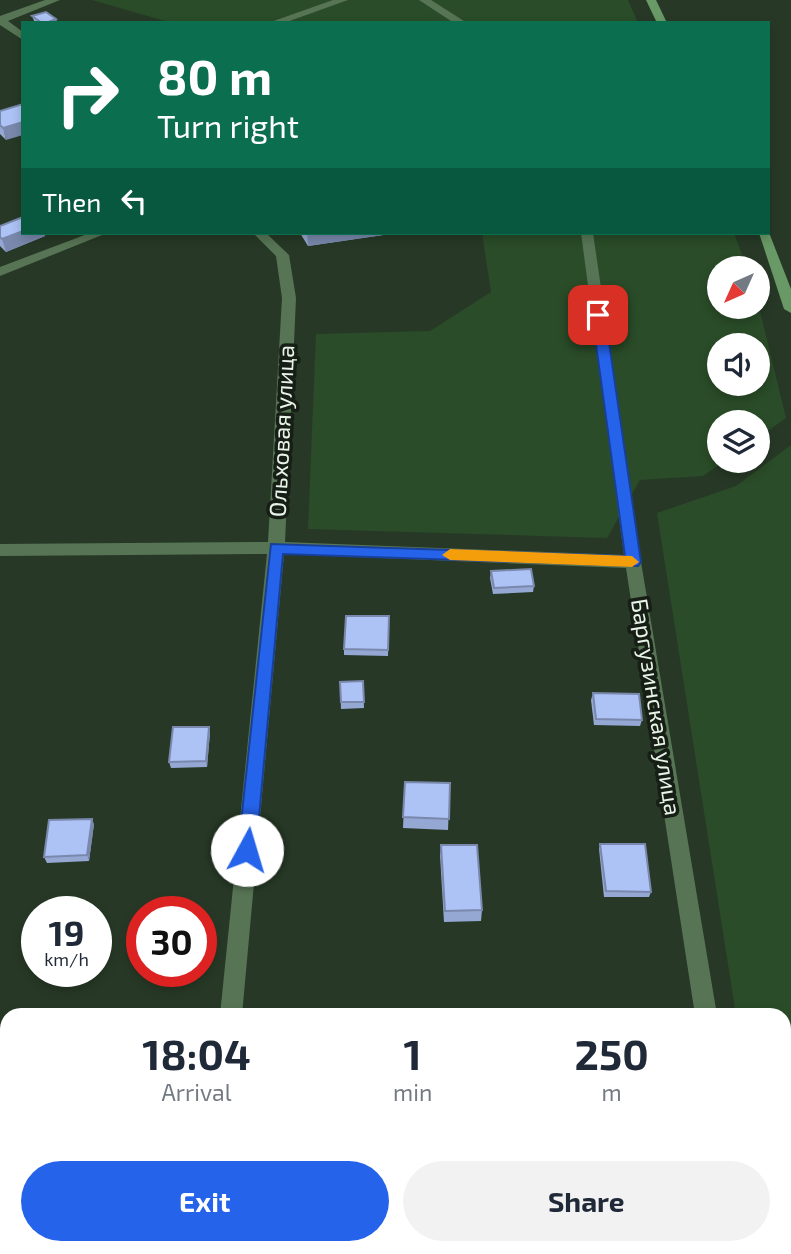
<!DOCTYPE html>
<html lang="en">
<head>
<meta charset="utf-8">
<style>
  body { margin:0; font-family:"Exo 2",sans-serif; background:#f2f2f3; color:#1f2937; height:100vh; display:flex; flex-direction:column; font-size:26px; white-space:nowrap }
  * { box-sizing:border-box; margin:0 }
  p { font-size:23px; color:#747a83 }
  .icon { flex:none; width:38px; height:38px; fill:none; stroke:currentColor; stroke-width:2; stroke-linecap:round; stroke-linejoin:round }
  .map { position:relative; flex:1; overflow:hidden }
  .panel { position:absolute; left:0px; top:1008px; width:791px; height:247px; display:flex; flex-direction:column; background:#fff; border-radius:21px 21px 0 0; box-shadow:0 4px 10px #0003 }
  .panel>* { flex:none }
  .banner { position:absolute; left:21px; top:21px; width:749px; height:214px; border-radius:0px; box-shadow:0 4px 10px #0003; background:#0b6e4f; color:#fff; overflow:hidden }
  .needle { width:46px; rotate:225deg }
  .tools { position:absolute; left:707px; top:256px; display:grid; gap:14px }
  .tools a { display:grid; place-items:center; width:63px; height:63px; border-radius:50%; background:#fff; box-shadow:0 4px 10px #0003; font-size:35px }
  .speed { position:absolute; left:21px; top:896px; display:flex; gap:14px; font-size:35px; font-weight:700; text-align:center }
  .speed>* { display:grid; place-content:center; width:91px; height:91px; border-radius:50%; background:#fff; box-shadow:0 4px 10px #0003; line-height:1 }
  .speed small { font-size:18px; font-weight:400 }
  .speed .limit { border:10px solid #d22; background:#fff; color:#111 }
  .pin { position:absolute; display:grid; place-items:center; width:60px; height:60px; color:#fff; margin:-30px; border-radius:14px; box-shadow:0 4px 10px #0006 }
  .me { position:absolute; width:77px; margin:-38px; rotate:6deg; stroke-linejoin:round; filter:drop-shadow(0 0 5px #0008) }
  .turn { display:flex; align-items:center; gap:24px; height:147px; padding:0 21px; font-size:32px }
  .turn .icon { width:91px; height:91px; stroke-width:2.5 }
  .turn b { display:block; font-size:49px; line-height:60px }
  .then { display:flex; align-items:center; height:66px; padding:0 21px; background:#0003; gap:14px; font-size:26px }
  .eta { display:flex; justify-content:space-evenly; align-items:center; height:119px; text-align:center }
  .eta b { font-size:42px; font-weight:700; line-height:49px }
  .action { display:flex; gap:14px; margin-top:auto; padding:14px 21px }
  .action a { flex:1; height:80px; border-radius:42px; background:#2563eb; color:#fff; font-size:28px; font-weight:700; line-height:80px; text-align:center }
  .action a+a { background:#f2f2f3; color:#1f2937 }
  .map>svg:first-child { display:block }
  .green { fill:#2a4c28; fill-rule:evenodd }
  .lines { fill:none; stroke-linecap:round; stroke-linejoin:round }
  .street { fill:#577555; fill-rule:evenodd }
  .secondary { fill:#699966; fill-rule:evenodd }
  .wall { fill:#95a8d3 }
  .shaded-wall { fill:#7988ac }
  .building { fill:#adc3f5; stroke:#7988ac; stroke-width:2 }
  .route { fill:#2563eb; stroke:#184099; stroke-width:2 }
  .slow { fill:#f59e0b }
  .labels { text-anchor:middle; stroke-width:7; stroke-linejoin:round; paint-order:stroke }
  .street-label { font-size:23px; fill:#e9f4e8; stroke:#161e15 }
</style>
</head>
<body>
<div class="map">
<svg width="791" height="1254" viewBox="0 0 791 1254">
  <rect width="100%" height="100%" fill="#273926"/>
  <!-- green -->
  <g class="green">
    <polygon points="92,0 628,0 638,23 172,23"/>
    <path d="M482 233H734L747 268H719V306H758V303L786 418 758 438V422H719V460H726L703 476 640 480 607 538 308 529 316 334 430 331 491 292ZM719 345H758V383H719Z"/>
    <polygon points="791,445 791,1254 774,1254 773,1248 784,1248 784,1015 736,1015 657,513 736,486"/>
  </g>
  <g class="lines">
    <!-- street -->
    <g class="street">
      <polygon points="45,0 60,0 8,21 23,32 23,40 0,25 0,16"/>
      <polygon points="333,0 348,0 284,23 268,23"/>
      <polygon points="419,0 431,0 467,23 454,23"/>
      <polygon points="90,233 107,233 0,276 0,267"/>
      <polygon points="253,233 266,233 289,255 296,298 285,542 624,555 581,233 593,233 641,562 717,1015 695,1015 626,568 284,554 242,1015 220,1015 267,554 0,556 0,544 268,542 282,298 276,256"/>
      <rect x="196" y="1248" width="24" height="6"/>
      <polygon points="731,1248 755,1248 756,1254 732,1254"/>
    </g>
    <!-- secondary -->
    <g class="secondary">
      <polygon points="646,0 656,0 667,23 657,23"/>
      <polygon points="768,230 791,289 791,313 784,309 759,233 768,233"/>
    </g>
  </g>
  <!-- wall -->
  <g class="wall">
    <polygon points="32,16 56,19 57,23 35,23"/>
    <polygon points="0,111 6,140 0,134"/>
    <polygon points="0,226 23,233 44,233 45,236 6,252 0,246"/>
    <polygon points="300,233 397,233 308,246"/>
    <polygon points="491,571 534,586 533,592 493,594 490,578"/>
    <polygon points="389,616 388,656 344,655 344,649"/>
    <polygon points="363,681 364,708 341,709 340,682"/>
    <polygon points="593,693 642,720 640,726 594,725 591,700"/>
    <polygon points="209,727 210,733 207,767 171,768 169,762"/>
    <polygon points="405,782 450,783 448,830 403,828"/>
    <polygon points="94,824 89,861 47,863 44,857"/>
    <polygon points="600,844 651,892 649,897 604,897 599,849"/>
    <polygon points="441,845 482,910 481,921 444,922 440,856"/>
    <rect x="413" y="1248" width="66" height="6"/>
  </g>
  <!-- shaded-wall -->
  <g class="shaded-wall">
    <polygon points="56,19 57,23 46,23"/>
    <polygon points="23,122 23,135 6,140 3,128"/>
    <polygon points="23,231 23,233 44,233 45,236 6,252 2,239"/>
    <polygon points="307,233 397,233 308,246"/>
    <polygon points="209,727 210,733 207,767 206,761"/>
    <polygon points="92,819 94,824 89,861 87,855"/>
  </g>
  <!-- building -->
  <g class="building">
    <polygon points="46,12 56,19 46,23 42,23 32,16"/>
    <polygon points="23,104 23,122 3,128 0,125 0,111"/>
    <polygon points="23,217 23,231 2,239 0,237 0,226"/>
    <polygon points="531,569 534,586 494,588 491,571"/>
    <polygon points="346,616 389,616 388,650 344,649"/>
    <polygon points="363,681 364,702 341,702 340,682"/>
    <polygon points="593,693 639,694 642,720 596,719"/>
    <polygon points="173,727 209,727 206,761 169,762"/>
    <polygon points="405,782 450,783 449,819 403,817"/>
    <polygon points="92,819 87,855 44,857 49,820"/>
    <polygon points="600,844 645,844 651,892 606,891"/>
    <polygon points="441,845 477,845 482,910 445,911"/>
    <polygon points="414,1248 479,1248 479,1252 450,1254 414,1254"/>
  </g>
  <!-- route -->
  <polygon class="route" points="598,311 605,315 641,562 638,566 283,554 256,850 253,856 240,856 238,850 271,544 625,556 592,315"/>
  <!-- slow -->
  <polygon class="slow" points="450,549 632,556 639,562 632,567 450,560 442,555"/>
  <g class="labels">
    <!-- street labels -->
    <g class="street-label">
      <text transform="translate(282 431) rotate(-87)" y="8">Ольховая улица</text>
      <text transform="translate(656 707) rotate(81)" y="8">Баргузинская улица</text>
    </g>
  </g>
</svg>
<div class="tools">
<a><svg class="needle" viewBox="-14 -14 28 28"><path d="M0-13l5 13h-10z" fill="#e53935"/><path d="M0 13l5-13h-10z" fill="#747a83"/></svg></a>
<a><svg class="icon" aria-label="sound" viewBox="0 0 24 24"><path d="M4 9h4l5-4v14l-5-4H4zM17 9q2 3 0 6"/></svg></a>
<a><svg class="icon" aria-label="layers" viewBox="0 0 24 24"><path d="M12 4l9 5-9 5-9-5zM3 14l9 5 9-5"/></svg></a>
</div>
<div class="speed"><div>19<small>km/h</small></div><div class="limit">30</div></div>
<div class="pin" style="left:598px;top:315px;background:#d93025"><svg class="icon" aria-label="arrive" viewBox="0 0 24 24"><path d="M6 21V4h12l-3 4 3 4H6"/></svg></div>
<svg class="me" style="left:247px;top:850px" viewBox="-20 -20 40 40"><circle r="19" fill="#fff"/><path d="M0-13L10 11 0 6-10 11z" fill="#2563eb"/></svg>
<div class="banner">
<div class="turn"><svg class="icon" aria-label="right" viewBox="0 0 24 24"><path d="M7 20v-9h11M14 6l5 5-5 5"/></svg><div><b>80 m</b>Turn right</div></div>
<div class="then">Then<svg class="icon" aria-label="left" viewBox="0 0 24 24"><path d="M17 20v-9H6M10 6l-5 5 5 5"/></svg></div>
</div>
<section class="panel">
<div class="eta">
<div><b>18:04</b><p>Arrival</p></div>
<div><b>1</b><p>min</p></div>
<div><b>250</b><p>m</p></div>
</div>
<div class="action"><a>Exit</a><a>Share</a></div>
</section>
</div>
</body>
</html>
